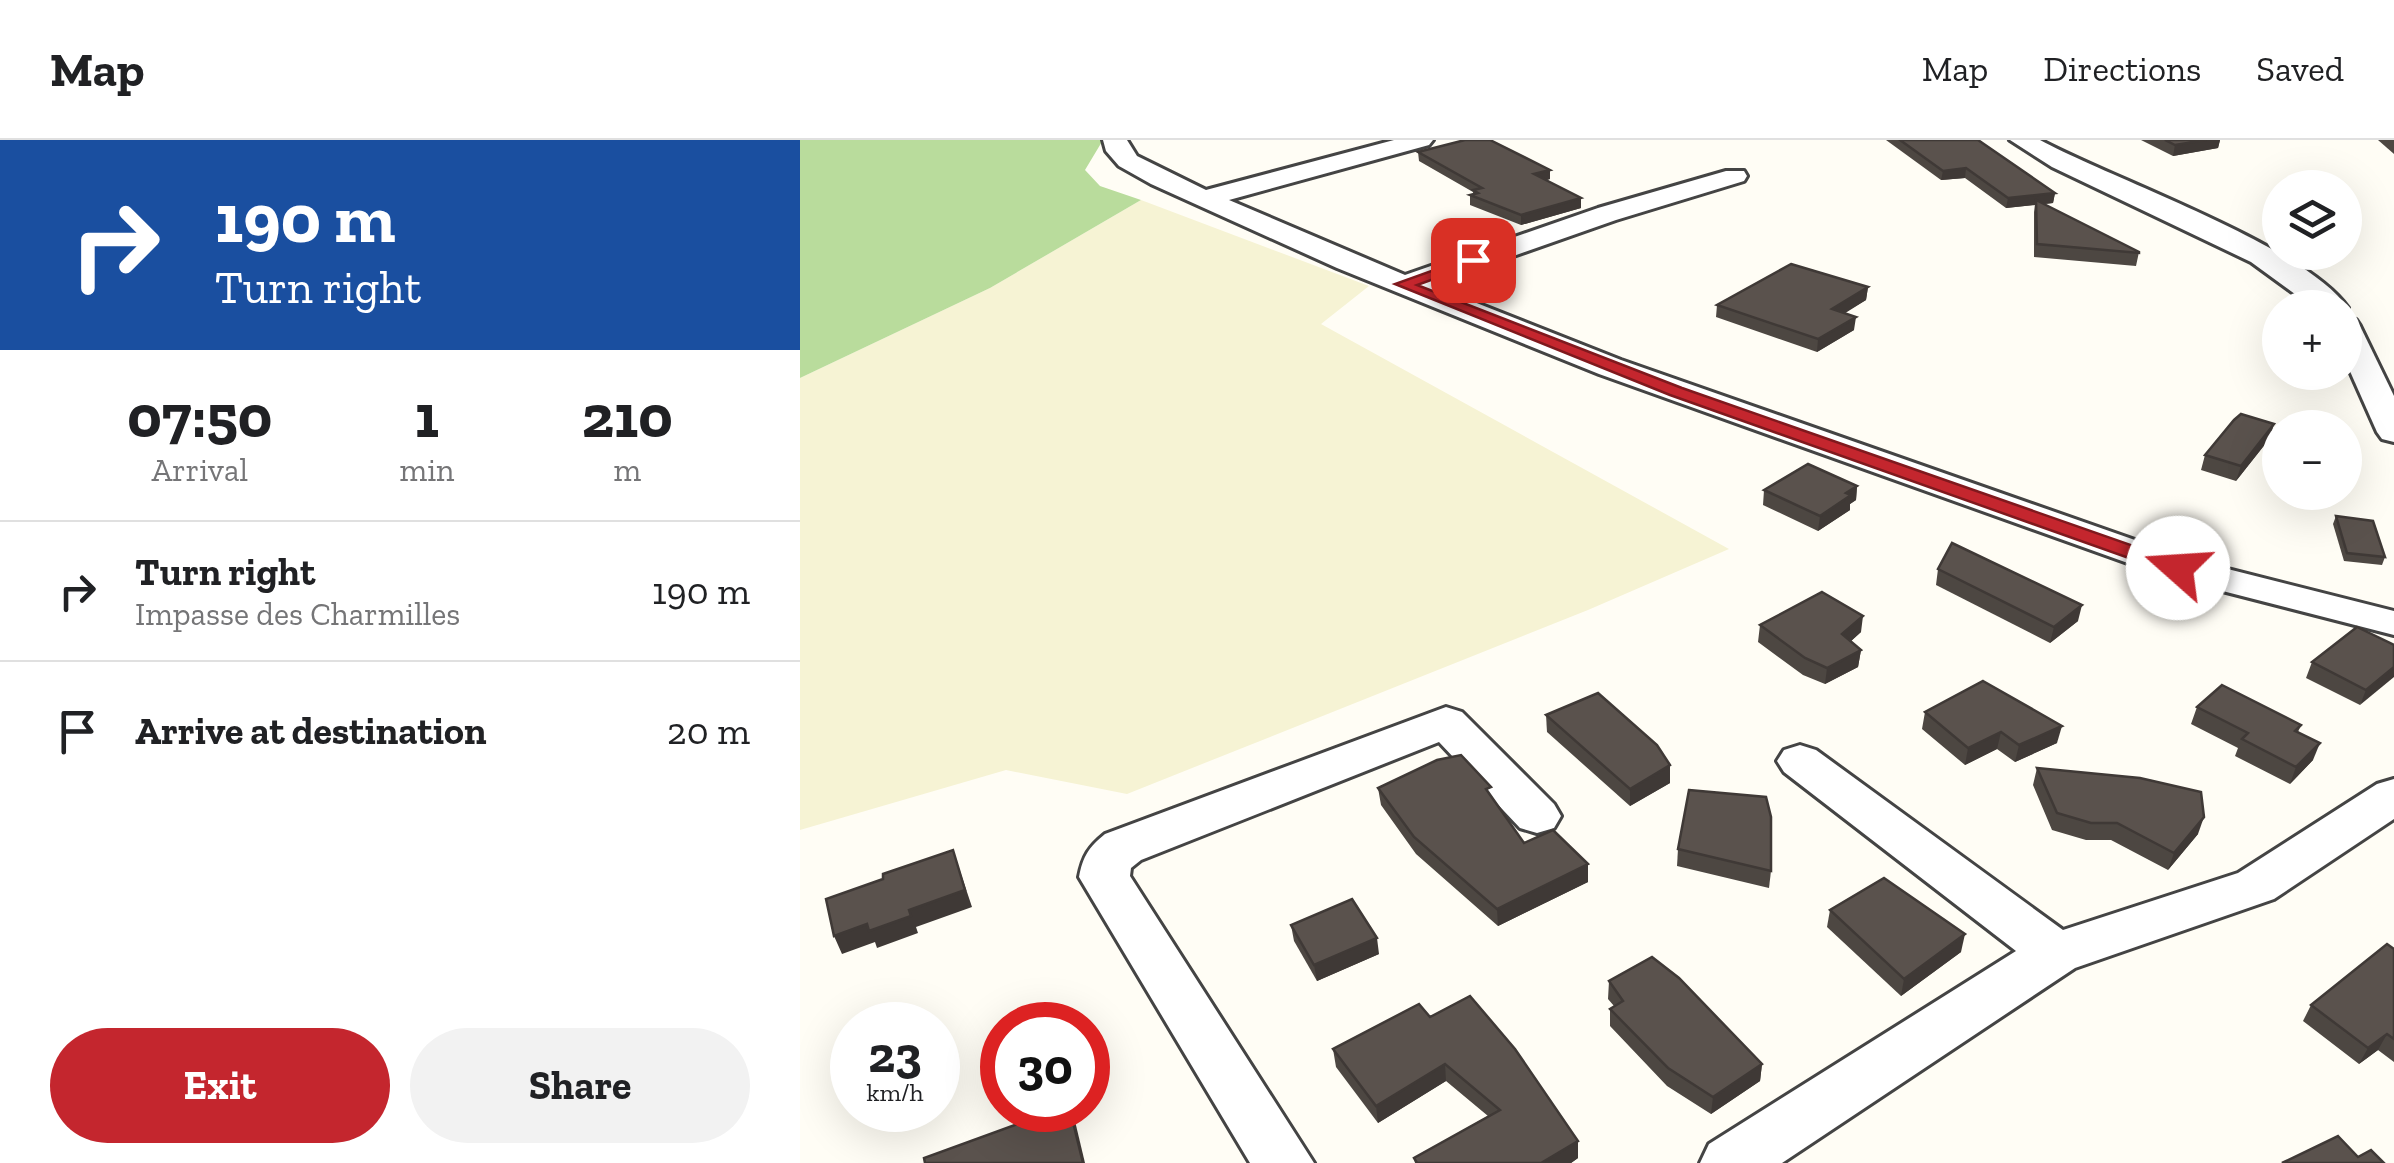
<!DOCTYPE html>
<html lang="en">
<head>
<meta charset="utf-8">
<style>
  body { margin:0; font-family:"Zilla Slab",serif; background:#f2f2f2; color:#202124; height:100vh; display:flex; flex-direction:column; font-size:38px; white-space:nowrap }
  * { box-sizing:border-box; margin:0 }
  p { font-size:32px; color:#757577 }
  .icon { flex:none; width:55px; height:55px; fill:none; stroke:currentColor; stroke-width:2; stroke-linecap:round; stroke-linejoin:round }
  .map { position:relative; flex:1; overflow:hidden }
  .side { display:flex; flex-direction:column; background:#fff; width:800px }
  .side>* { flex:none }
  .guide { background:#1a4fa0; color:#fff; overflow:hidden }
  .fabs { position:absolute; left:1462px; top:30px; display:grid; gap:20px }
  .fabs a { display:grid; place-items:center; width:100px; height:100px; border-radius:50%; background:#fff; box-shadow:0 10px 40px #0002; font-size:50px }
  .speed { position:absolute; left:30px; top:862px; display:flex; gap:20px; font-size:50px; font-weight:700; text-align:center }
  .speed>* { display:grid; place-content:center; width:130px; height:130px; border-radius:50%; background:#fff; box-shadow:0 10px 40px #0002; line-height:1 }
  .speed small { font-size:25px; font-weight:400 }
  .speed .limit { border:15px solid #d22; background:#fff; color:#111 }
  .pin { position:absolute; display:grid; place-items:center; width:85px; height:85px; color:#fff; margin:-42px; border-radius:20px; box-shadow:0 5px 15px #0006 }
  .me { position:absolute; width:110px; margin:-55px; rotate:289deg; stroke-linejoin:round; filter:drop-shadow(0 0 8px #0008) }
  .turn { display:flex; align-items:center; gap:35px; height:210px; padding:0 50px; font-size:45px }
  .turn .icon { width:130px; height:130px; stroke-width:2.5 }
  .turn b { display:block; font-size:70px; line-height:85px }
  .eta { display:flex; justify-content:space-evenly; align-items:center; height:170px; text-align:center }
  .eta b { font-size:60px; font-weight:700; line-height:70px }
  .primary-button { display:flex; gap:20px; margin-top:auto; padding:20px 50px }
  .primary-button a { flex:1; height:115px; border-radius:60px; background:#c4262e; color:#fff; font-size:40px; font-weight:700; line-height:115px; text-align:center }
  .primary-button a+a { background:#f2f2f2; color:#202124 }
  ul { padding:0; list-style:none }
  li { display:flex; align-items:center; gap:30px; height:140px; padding:0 50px; border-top:2px solid #e0e0e0 }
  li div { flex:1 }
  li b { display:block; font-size:38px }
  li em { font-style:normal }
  header { display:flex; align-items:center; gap:60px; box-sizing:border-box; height:140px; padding:0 50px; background:#fff; border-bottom:2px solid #e0e0e0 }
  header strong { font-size:48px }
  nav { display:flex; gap:55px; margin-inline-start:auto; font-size:35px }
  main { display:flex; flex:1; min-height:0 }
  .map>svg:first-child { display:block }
  .farmland { fill:#f6f3d4 }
  .forest { fill:#b9dc9c }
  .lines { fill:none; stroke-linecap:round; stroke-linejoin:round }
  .street-casing { stroke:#444; stroke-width:6 }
  .street { fill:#fff; fill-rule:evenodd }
  .wall { fill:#4d4742 }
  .shaded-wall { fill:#3f3936 }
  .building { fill:#5a524d; stroke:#3f3936; stroke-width:2.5 }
  .route { fill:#c4262e; stroke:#7f191e; stroke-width:2.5 }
</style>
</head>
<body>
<header>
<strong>Map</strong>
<nav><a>Map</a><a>Directions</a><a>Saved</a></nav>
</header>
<main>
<section class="side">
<div class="guide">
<div class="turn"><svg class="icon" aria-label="right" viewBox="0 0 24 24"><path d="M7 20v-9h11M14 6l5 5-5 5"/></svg><div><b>190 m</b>Turn right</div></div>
</div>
<div class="eta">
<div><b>07:50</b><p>Arrival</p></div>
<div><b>1</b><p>min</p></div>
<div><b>210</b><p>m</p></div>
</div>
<ul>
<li><svg class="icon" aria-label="right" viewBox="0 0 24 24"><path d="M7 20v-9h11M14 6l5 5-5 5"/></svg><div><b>Turn right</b><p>Impasse des Charmilles</p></div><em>190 m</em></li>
<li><svg class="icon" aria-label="arrive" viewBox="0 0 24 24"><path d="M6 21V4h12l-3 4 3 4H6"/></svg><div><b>Arrive at destination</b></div><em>20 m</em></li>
</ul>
<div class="primary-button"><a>Exit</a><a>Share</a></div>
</section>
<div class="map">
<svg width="1594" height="1023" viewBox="0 0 1594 1023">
  <rect width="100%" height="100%" fill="#fffdf5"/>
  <!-- farmland -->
  <polygon class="farmland" points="341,60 569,146 521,184 929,409 788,470 327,654 206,630 0,690 0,238 190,148"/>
  <!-- forest -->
  <polygon class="forest" points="0,0 303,0 285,30 300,46 341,60 190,148 0,238"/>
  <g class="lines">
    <defs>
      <g id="street">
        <polygon points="303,0 327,0 337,16 406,50 594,0 633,0 629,5 429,60 605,135 798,68 926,31 944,31 947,36 944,41 816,80 631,145 821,220 1392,420 1594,471 1594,495 1364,436 799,234 537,128 351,44 319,26 306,11"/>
        <path d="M1210 0H1240C1314 40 1504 105 1548 168L1545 172V168H1514L1451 122 1252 27Z"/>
        <polygon points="1545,177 1556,180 1560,186 1594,256 1594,302 1582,299 1577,292 1545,220"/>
        <path d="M646 567 662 572 754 664 761 676 754 688 737 693 720 688 639 602 341 720 331 728 330 736 514 1023H450L279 737C283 716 289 707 305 694Z"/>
        <polygon points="1000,605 1016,610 1263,790 1438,733 1577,644 1594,639 1594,679 1474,759 1275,828 982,1023 900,1023 909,1004 1216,811 984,632 977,621 984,610"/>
      </g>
    </defs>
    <!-- street casing -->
    <use href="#street" class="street-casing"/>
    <!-- street -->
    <use href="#street" class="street"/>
  </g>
  <!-- wall -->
  <g class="wall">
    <polygon points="1086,0 1178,0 1255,53 1253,63 1244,64 1339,112 1336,126 1234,117 1234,72 1235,65 1206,68 1165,38 1141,40"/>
    <polygon points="1341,0 1420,0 1418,8 1373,16"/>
    <polygon points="1578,0 1594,0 1594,14"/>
    <polygon points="618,12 750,30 750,39 746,40 781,68 721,85 670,65 670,55 673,54 673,52 619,21"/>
    <polygon points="1068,147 1066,160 1044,173 1054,190 1017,212 916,177 917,165"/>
    <polygon points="1470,298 1436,341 1401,330 1405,315"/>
    <polygon points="1057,346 1056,360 1050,364 1050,370 1018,391 963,365 964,350"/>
    <polygon points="1536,376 1585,417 1582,425 1544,421 1533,384"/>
    <polygon points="1138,429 1278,481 1250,503 1136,445"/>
    <polygon points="960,485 1061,492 1051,501 1061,510 1058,527 1025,544 1003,535 958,502"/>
    <polygon points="1594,505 1560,565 1506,538 1512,522"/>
    <polygon points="1397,567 1501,585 1498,592 1513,620 1490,644 1435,616 1438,608 1391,584"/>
    <polygon points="1125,572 1257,603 1215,622 1197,609 1165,625 1122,589"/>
    <polygon points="746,575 870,643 830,666 747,592"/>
    <polygon points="1237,628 1398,694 1368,730 1311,700 1286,700 1252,690 1233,645"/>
    <polygon points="578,648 692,657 724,703 788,742 698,786 616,714 581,665"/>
    <polygon points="878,709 971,731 969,748 877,726"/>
    <polygon points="1030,770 1161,812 1101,856 1027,787"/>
    <polygon points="491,785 579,814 517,841 494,801"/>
    <polygon points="1594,809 1594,922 1578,910 1559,924 1503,881 1511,865"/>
    <polygon points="809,841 962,924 960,941 911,974 867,946 810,886 810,869 814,866 808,859"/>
    <polygon points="630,877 778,1018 771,1023 615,1023 614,1018 688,976 646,941 578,983 536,927 533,909"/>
  </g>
  <!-- shaded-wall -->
  <g class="shaded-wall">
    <polygon points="1406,0 1420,0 1418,8 1373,16 1375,5"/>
    <polygon points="1166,28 1165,38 1141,40 1143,31"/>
    <polygon points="750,30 750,39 734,44 734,34"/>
    <polygon points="1255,53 1253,63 1236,65 1236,60 1235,65 1206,68 1208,58"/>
    <polygon points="781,58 781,68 721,85 721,75"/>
    <polygon points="1068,147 1066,160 1031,182 1032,169"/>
    <polygon points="1056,177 1054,190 1017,212 1018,199"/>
    <polygon points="1474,284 1470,298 1436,341 1441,326"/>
    <polygon points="1057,346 1056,360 1050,364 1050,370 1018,391 1020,376 1046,353"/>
    <polygon points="1282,465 1278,481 1250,503 1254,487"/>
    <polygon points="1063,476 1061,492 1040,511 1042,494"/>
    <polygon points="1061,510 1058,527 1025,544 1027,528"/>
    <polygon points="1594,527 1594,537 1560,565 1566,550"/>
    <polygon points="1262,586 1257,603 1215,622 1219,605"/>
    <polygon points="1201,592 1197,609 1165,625 1168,608"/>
    <polygon points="1520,603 1513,620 1490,644 1496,627"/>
    <polygon points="870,625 870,643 830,666 830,649"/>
    <polygon points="1404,677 1398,694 1368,730 1374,713"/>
    <polygon points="153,710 172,767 116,787 118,793 77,808 75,802 42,814 34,796"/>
    <polygon points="788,724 788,742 698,786 697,769"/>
    <polygon points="1165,794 1161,812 1101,856 1104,839"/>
    <polygon points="577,798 579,814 517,841 514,825"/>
    <polygon points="1587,894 1578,910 1559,924 1568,908"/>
    <polygon points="645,924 646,941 578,983 576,966"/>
    <polygon points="962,924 960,941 911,974 913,957"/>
    <polygon points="271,970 275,981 285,1023 283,1023"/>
    <polygon points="778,1001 778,1018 771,1023 741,1023"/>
  </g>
  <!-- building -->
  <g class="building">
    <polygon points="665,0 690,0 750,30 734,34 781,58 721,75 670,55 678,53 673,50 682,48 618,12"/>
    <polygon points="1100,0 1178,0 1255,53 1208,58 1166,28 1143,31"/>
    <polygon points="1365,0 1406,0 1375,5"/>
    <polygon points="1236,60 1339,112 1339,113 1237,104"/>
    <polygon points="991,124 1068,147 1032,169 1056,177 1018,199 917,165"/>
    <polygon points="1441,274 1474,284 1441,326 1405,315 1434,280"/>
    <polygon points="1008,324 1057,346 1046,353 1051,355 1020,376 964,350"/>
    <polygon points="1536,376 1573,381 1585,417 1547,413"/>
    <polygon points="1152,403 1282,465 1254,487 1138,429"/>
    <polygon points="1022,452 1063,476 1042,494 1061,510 1027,528 1005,518 960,485"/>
    <polygon points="1557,487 1594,505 1594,527 1566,550 1512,522"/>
    <polygon points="1183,541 1262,586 1219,605 1201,592 1168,608 1125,572"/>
    <polygon points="1422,545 1501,585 1495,591 1520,603 1496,627 1442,599 1448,593 1397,567"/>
    <polygon points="798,553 857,605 870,625 830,649 746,575"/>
    <polygon points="661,615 691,647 686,649 724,703 753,690 788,724 697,769 614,697 578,648 637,620"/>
    <polygon points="1237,628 1340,638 1401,652 1404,677 1374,713 1317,683 1291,683 1257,673"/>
    <polygon points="889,650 966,657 971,677 971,731 878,709"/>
    <polygon points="153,710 165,750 109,770 111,776 69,791 67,784 34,796 26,759 83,739 83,734"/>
    <polygon points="1084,738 1165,794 1104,839 1030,770"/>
    <polygon points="552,759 577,798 514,825 491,785"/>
    <polygon points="1587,804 1594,809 1594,899 1587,894 1568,908 1511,865"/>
    <polygon points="852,817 879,838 962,924 913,957 868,928 810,869 823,861 809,841"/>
    <polygon points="670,856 715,909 778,1001 741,1023 617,1023 614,1018 700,970 645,924 576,966 533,909 619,864 630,877"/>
    <polygon points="256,970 270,970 283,1023 125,1023 124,1018"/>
    <polygon points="1538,996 1558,1017 1571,1010 1584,1023 1482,1023"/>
  </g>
  <!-- route -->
  <polygon class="route" points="673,116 680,120 678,123 617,145 882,248 1385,424 1389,428 1385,433 1371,433 870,255 595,144"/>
</svg>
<div class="fabs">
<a><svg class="icon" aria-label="layers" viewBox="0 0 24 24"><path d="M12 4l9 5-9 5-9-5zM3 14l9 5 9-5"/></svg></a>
<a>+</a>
<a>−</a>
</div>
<div class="speed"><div>23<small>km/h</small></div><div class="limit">30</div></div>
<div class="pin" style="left:673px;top:120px;background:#d93025"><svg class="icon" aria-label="arrive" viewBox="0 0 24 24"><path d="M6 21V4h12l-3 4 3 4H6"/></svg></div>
<svg class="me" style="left:1378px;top:428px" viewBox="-20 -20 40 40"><circle r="19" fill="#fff"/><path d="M0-13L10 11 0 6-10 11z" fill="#c4262e"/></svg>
</div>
</main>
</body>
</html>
